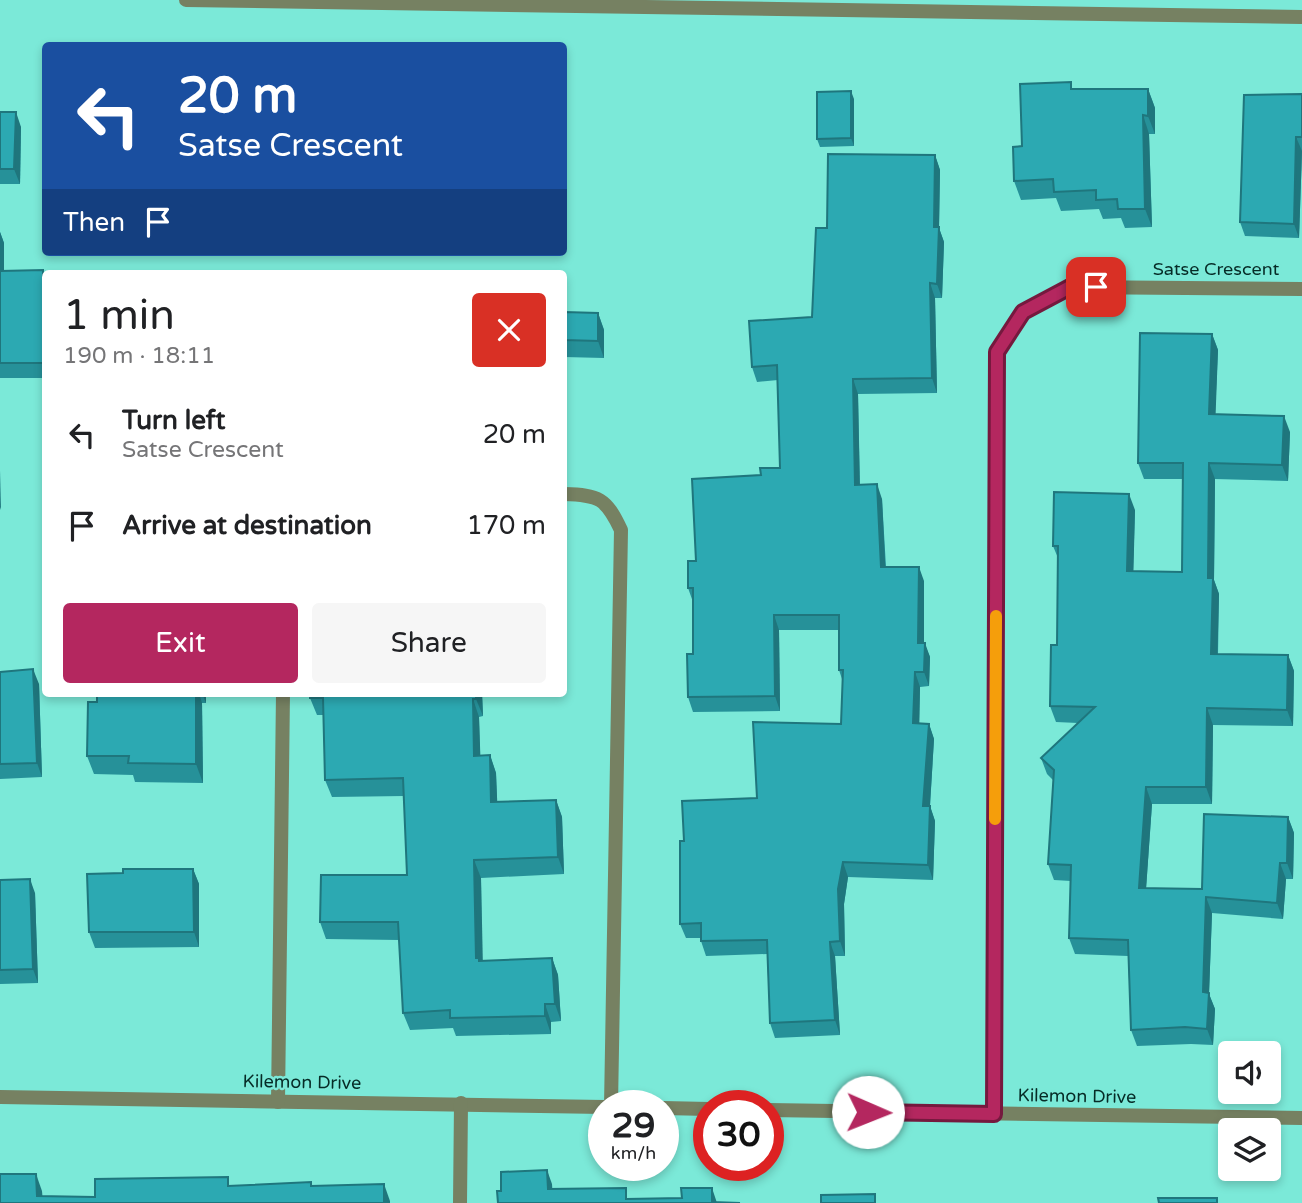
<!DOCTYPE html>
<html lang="en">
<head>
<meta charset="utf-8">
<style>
  body { margin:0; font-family:"Varela Round",sans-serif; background:#f6f6f6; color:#202124; height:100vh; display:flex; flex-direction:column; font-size:26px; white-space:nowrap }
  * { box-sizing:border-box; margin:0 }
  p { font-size:23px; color:#757577 }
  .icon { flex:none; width:38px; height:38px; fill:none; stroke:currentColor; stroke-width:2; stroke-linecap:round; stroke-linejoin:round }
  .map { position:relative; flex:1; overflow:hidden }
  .sheet { position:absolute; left:42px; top:270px; width:525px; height:427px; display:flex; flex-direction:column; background:#fff; border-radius:7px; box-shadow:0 4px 10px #0003 }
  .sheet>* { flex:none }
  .hud { position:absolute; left:42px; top:42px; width:525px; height:214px; border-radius:7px; box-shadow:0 4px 10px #0003; background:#1a4fa0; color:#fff; overflow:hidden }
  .controls { position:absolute; left:1218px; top:1041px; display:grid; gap:14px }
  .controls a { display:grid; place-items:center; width:63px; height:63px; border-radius:7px; background:#fff; box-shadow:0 4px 10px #0003; font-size:35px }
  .speed { position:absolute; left:588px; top:1090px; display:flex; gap:14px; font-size:35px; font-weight:700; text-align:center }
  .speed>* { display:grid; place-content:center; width:91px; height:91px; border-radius:50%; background:#fff; box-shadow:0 4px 10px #0003; line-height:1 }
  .speed small { font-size:18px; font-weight:400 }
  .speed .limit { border:10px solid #d22; background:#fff; color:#111 }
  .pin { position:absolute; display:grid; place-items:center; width:60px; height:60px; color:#fff; margin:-30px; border-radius:14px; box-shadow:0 4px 10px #0006 }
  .me { position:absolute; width:77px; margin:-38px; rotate:91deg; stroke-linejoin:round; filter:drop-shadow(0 0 5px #0008) }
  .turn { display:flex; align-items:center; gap:24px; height:147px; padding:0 21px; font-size:32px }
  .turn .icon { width:91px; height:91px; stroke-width:2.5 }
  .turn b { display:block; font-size:49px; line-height:60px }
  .then { display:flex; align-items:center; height:66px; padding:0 21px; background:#0003; gap:14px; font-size:26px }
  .round { display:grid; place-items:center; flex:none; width:74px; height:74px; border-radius:7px; background:#f6f6f6 }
  .summary { display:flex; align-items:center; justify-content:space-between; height:119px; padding:0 21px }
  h1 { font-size:42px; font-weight:600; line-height:52px }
  .cta { display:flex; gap:14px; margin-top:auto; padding:14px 21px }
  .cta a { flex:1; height:80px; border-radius:7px; background:#b4275f; color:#fff; font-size:28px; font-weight:600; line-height:80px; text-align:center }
  .cta a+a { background:#f6f6f6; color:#202124 }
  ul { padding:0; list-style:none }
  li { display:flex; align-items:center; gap:21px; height:91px; padding:0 21px }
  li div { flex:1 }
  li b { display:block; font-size:26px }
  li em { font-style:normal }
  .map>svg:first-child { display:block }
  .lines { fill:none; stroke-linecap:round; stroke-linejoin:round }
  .minor { stroke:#768162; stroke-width:14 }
  .tertiary { stroke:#768162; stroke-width:14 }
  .wall { fill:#269199 }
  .shaded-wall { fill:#1f767d }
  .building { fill:#2ca9b2; stroke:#1f767d; stroke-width:2 }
  .route-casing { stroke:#75193e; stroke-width:18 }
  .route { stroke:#b4275f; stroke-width:12 }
  .slow { stroke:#f59e0b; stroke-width:12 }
  .labels { text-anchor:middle; stroke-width:5; stroke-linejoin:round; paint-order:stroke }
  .street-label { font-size:18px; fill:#062b26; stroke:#7be9d8 }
</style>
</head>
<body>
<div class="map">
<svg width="1302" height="1203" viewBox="0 0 1302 1203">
  <rect width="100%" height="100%" fill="#7be9d8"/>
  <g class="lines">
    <!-- minor -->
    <g class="minor">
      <path d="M564 494C599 495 606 498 621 530L611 1106"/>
      <polyline points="0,1097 604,1107"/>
      <polyline points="278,1102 283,693"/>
      <polyline points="663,1108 709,1109"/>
      <polyline points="768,1110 1302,1118"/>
      <polyline points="994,1114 997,352 1023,312 1070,287 1302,289"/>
      <polyline points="460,1203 461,1103"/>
    </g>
    <!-- tertiary -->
    <polyline class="tertiary" points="186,0 1302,17"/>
  </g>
  <!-- wall -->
  <g class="wall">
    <polygon points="1074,89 1148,89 1155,108 1155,134 1149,134 1152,227 1125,228 1121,218 1103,219 1099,209 1061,211 1056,198 1021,200 1014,181"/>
    <polygon points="1302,94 1302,151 1299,238 1245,236 1240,222"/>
    <polygon points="854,99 854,146 820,147 817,139"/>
    <polygon points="0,112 21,127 20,184 0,184"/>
    <polygon points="935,155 940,170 939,228 944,242 942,298 935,298 937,393 858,394 860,485 882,499 886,567 924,581 924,643 930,657 929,686 920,687 919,724 929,724 934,739 930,806 935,821 933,880 848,877 844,904 845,956 835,956 840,1035 775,1038 770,1023 767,954 706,956 701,941 701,938 686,938 680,924 684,841 757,798 841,724 843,682 839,670 839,630 779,630 780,711 693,712 688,697 693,654 693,602 688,588 696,561 761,475 780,468 778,380 757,382 752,367 812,317 827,228"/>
    <polygon points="0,232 4,243 4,271 46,278 46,378 0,378"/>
    <polygon points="564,312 598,313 604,330 604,358 564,357"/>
    <polygon points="1212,334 1218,350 1215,414 1290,432 1288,481 1215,479 1214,580 1219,594 1218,654 1288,655 1294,671 1293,726 1213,725 1212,804 1152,804 1146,888 1202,889 1288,817 1294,833 1293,879 1286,879 1283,919 1212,913 1209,994 1215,1009 1213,1045 1191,1044 1137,1046 1131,1030 1128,956 1075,954 1069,938 1071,881 1054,880 1048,864 1053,780 1047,774 1041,758 1078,723 1056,722 1050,706 1057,645 1058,558 1053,546 1135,510 1133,571 1182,572 1183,479 1144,479 1138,463"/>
    <polygon points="0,672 39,684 42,777 0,779"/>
    <polygon points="97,693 206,693 206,703 202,703 203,783 135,782 133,775 94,774 87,756 97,702"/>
    <polygon points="310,693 482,693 483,716 479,717 480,756 490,755 496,773 497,802 556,800 562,817 564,874 481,878 482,961 552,958 558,975 561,1021 551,1022 551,1034 456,1036 453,1028 410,1030 403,1013 399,940 326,939 320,922 407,875 404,796 332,797 325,780 323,715 317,715 310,698"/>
    <polygon points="193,869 199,884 199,947 95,948 89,932 123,873"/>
    <polygon points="0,880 35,893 38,983 0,984"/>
  </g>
  <!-- shaded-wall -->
  <g class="shaded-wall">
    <polygon points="1148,89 1155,108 1155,134 1148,116"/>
    <polygon points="851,91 854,99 854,146 851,138"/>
    <polygon points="16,112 21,127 20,184 14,169"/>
    <polygon points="1143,115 1149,134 1152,227 1145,209"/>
    <polygon points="1296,137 1302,151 1299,238 1294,224"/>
    <polygon points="935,155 940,170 939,228 944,242 942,298 937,284 934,227"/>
    <polygon points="0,232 4,243 4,285 0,273"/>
    <polygon points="43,270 46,278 46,372 43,363"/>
    <polygon points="930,283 935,298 937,393 932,378"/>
    <polygon points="598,313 604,330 604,358 598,341"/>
    <polygon points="1212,334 1218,350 1215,430 1209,414"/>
    <polygon points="853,379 858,394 860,500 855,485"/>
    <polygon points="1284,416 1290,432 1288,481 1282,465"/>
    <polygon points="1209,463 1215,479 1214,580 1219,594 1217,670 1211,654 1208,578"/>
    <polygon points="0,470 1,510 0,507"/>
    <polygon points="877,484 882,499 886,581 881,567"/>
    <polygon points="1129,494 1135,510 1133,588 1127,571"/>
    <polygon points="919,567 924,581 924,657 918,643"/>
    <polygon points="774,615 779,630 780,711 775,696"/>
    <polygon points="925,643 930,657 929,686 924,672"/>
    <polygon points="1288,655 1294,671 1293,726 1287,710"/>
    <polygon points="33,669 39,684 42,777 37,763"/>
    <polygon points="915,672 920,687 919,738 913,723"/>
    <polygon points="196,693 199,693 202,703 203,783 196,764"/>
    <polygon points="202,693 206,693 206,703"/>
    <polygon points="476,693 482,693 483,716 476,699"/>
    <polygon points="473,699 479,717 481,774 474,756"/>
    <polygon points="1207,708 1213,725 1212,804 1206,787"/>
    <polygon points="929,724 934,739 929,821 923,806"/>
    <polygon points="490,755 496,773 498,820 491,802"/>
    <polygon points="1146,787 1152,804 1145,904 1139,888"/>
    <polygon points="556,800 562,817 564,874 558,857"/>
    <polygon points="930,806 935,821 933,880 928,865"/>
    <polygon points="1288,817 1294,833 1293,879 1287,863"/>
    <polygon points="474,860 481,878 483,969 476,958"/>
    <polygon points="843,862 848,877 844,904 845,956 840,941 838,889"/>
    <polygon points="1280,863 1286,879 1283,919 1277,903"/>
    <polygon points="193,869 199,884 199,947 194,932"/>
    <polygon points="30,879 35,893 38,983 33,969"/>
    <polygon points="1206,897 1212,913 1209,994 1215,1009 1213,1045 1207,1029 1203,992"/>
    <polygon points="830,942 835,956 840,1035 835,1020"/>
    <polygon points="552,958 558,975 561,1021 555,1004"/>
    <polygon points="545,1004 551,1022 551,1034 545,1016"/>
    <polygon points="547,1170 552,1184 553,1203 548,1189"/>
    <polygon points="36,1174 42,1191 43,1203 37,1196"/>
    <polygon points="384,1184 390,1201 390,1203 384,1203"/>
    <polygon points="712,1188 717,1203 712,1203"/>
  </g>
  <!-- building -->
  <g class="building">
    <polygon points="1071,82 1071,89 1148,89 1148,116 1143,115 1145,209 1118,209 1117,199 1096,200 1096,190 1054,192 1053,179 1014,181 1013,147 1022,146 1020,84"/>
    <polygon points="851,91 851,138 817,139 817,92"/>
    <polygon points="1302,94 1302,137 1296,137 1294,224 1240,222 1244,95"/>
    <polygon points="0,112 16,112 14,169 0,169"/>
    <polygon points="828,154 935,155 934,227 939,227 937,284 930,283 932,378 853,379 855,485 877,484 881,567 919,567 918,643 925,643 924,672 915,672 913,723 929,724 923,806 930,806 928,865 843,862 838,889 840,941 830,942 835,1020 770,1023 767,940 701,941 701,923 680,924 680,841 684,841 682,801 757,798 753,722 841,724 843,670 839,670 839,615 774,615 775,696 688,697 687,654 693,654 693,588 688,588 688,561 696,561 692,479 761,475 760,468 780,468 777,365 752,367 749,321 812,317 816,228 827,228"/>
    <polygon points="43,270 43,363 0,363 0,271"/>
    <polygon points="564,312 598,313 598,341 564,340"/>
    <polygon points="1140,333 1212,334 1209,414 1284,416 1282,465 1209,463 1208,578 1213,578 1211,654 1288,655 1287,710 1207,708 1206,787 1146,787 1139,888 1202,889 1204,814 1288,817 1287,863 1280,863 1277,903 1206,897 1203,992 1209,993 1207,1029 1185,1027 1131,1030 1128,940 1069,938 1071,865 1048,864 1054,770 1041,758 1095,707 1050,706 1051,645 1057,645 1058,546 1053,546 1054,492 1129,494 1127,571 1182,572 1183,463 1138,463"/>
    <polygon points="33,669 37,763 0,764 0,672"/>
    <polygon points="97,693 196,693 196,764 128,763 129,756 87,756 88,702 97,702"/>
    <polygon points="310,693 476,693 476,699 473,699 474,756 490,755 491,802 556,800 558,857 474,860 476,958 479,958 479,961 552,958 555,1004 545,1004 545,1016 450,1018 450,1010 403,1013 398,922 320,922 321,875 407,875 403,778 325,780 323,698 310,698"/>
    <polygon points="123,869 193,869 194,932 89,932 87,874 123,873"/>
    <polygon points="30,879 33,969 0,970 0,880"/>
    <polygon points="547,1170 548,1189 626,1188 626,1199 682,1198 681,1188 712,1188 712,1202 740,1203 498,1203 497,1191 501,1191 501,1172"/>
    <polygon points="0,1174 36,1174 37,1196 95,1197 95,1179 228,1177 228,1186 311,1182 311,1186 384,1184 384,1203 0,1203"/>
    <polygon points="875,1194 875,1203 821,1203 821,1195"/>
    <polygon points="1158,1198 1217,1198 1217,1203 1159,1203"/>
  </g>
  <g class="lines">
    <defs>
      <polyline id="route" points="868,1112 994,1114 997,352 1023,312 1070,287 1096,287"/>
    </defs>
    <!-- route casing -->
    <use href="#route" class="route-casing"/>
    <!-- route -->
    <use href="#route" class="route"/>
    <!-- slow -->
    <polyline class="slow" points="995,819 996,616"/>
  </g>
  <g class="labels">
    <!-- street labels -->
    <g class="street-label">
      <text x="1216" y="275">Satse Crescent</text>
      <text transform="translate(302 1082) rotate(1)" y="6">Kilemon Drive</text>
      <text transform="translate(1077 1096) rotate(1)" y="6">Kilemon Drive</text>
    </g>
  </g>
</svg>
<div class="controls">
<a><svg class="icon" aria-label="sound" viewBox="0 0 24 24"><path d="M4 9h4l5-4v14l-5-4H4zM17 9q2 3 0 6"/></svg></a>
<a><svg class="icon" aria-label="layers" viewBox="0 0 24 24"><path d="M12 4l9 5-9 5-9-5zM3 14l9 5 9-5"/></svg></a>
</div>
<div class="speed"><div>29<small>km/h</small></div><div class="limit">30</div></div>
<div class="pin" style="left:1096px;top:287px;background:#d93025"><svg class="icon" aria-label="arrive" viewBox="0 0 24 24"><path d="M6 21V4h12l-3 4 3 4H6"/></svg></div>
<svg class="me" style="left:868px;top:1112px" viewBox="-20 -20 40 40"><circle r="19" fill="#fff"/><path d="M0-13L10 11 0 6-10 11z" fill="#b4275f"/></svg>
<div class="hud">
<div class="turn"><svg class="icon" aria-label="left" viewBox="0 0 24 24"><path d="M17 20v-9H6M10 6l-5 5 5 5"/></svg><div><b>20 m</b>Satse Crescent</div></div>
<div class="then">Then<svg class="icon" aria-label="arrive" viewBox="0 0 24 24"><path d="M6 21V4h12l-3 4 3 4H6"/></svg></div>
</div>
<section class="sheet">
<div class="summary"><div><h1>1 min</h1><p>190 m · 18:11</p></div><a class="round" style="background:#d93025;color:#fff"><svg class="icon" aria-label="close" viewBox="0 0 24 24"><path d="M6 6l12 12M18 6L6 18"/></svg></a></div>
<ul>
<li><svg class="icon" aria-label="left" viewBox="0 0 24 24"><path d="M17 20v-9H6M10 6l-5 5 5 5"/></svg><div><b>Turn left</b><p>Satse Crescent</p></div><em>20 m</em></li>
<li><svg class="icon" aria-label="arrive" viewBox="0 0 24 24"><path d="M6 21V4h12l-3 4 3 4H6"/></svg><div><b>Arrive at destination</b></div><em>170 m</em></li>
</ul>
<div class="cta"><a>Exit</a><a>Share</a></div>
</section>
</div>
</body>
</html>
